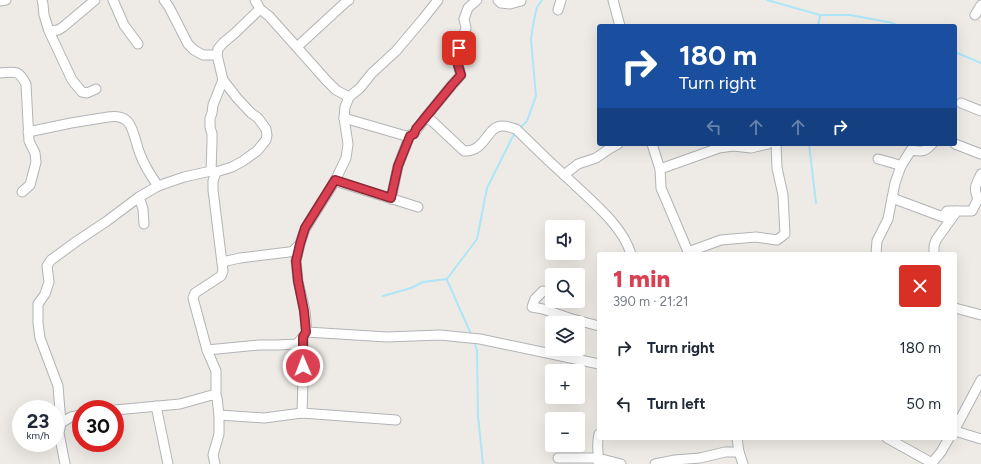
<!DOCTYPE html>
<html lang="en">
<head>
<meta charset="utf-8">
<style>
  body { margin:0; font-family:Figtree,sans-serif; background:#f6f6f7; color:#1f2937; height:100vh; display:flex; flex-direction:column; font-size:15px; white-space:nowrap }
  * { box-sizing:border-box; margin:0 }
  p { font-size:13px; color:#747a83 }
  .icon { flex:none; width:22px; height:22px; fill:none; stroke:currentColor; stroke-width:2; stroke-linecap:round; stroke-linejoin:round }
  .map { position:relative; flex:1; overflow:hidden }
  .details { position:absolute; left:597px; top:252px; width:360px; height:188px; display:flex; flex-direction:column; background:#fff; border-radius:4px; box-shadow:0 4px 16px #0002 }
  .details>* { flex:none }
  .top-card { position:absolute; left:597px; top:24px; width:360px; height:122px; border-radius:4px; box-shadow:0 4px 16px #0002; background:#1a4fa0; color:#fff; overflow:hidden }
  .buttons { position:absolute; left:545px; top:220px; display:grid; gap:8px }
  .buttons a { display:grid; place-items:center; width:40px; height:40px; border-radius:4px; background:#fff; box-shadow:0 4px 16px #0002; font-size:20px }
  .speed { position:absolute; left:12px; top:400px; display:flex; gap:8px; font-size:20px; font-weight:700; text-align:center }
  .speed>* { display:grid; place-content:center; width:52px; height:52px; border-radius:50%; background:#fff; box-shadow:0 4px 16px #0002; line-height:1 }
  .speed small { font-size:10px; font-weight:400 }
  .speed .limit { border:6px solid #d22; background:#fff; color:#111 }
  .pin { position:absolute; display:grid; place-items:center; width:34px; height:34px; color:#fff; margin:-17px; border-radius:8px; box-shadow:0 2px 6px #0006 }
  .me { position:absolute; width:44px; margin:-22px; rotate:359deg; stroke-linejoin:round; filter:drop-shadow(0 0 3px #0008) }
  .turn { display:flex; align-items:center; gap:14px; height:84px; padding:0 16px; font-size:18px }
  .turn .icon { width:52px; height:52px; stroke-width:2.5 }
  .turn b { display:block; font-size:28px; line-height:34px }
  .lanes { display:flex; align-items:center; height:38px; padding:0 16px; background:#0003; justify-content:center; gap:20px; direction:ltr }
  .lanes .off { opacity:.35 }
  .round { display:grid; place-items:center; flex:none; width:42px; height:42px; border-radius:4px; background:#f6f6f7 }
  .headline { display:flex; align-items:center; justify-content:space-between; height:68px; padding:0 16px }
  h1 { font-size:24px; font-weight:800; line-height:30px; color:#db3f52 }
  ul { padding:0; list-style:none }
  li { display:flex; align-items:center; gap:12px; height:56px; padding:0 16px }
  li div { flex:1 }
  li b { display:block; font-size:15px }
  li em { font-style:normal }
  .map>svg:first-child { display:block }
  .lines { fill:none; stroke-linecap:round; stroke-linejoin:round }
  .stream { stroke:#ace6f8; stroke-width:2 }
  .minor-casing { stroke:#b1b4b7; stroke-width:11 }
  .minor { stroke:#fff; stroke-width:9 }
  .route-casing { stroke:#8e2935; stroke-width:10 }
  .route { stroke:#db3f52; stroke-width:7 }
</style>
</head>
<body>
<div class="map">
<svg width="981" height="464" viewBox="0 0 981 464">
  <rect width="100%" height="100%" fill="#eeebe6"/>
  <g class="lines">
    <!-- stream -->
    <g class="stream">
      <polyline points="767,0 820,15 850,15 893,23 898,26"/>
      <polyline points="818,26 820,16"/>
      <polyline points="955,52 981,63"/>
      <polyline points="520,128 527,121 536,96 534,74 531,39 534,20 537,7 542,0"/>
      <polyline points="809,144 816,203"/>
      <polyline points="447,280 471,334"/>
      <polyline points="383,296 411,288 423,282 447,279 477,239 487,188 513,136 516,133"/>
      <polyline points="474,342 477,350 478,416 483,464"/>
    </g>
    <defs>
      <g id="minor">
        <polyline points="42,0 43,4 44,15 49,31 72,80 82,92 87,93 96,89"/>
        <polyline points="113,0 124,25 138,44"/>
        <polyline points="164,0 169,7 188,44 194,50 203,55 217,55"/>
        <polyline points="255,0 260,9 269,16 326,80 336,90 349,97"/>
        <polyline points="498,0 501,3 510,4 521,1"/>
        <polyline points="613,0 620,26"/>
        <polyline points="0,1 6,0"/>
        <polyline points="558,10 561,0"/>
        <polyline points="975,15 981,5"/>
        <polyline points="49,31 58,30 63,27 95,0"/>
        <polyline points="297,47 347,1 349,0"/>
        <path d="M0 73C15 72 18 69 26 84L29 141 35 153 36 162 30 185 22 192"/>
        <polyline points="961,103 981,111"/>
        <path d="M344 118 406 136 414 134 425 118 432 121 464 151C486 152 487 125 503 126 508 126 512 128 516 129 535 148 555 167 575 185 595 204 623 227 631 254"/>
        <polyline points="425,118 452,85 461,75 456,58 466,28 464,19 468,8 477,0"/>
        <path d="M28 132 71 123 108 117C114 116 123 116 128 122 134 129 136 144 140 154 144 165 151 176 158 186"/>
        <polyline points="652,144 660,169 661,188 689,254"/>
        <polyline points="955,144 981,154"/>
        <path d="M878 159C886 161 894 163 901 166L911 150C922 152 925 152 932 144"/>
        <polyline points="660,169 719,148 733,146 751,148 768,144"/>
        <polyline points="211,171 212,142 212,134 210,127 210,118 212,113 213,105 223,80"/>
        <polyline points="564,175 578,164 596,158 609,149 618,144"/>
        <polyline points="335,181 418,207"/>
        <polyline points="139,197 143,209 144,224"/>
        <polyline points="892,198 943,217 947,211 957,211"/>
        <polyline points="391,199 398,166 410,135"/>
        <polyline points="688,252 721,240 756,237 777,240 785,234 783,195 777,168 776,144"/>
        <polyline points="876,254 877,241 888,219 895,183 901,166"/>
        <path d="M934 254V246L936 240 957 211H972L978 199C973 187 976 185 981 174"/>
        <polyline points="222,262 240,258 289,252 293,251 300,244"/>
        <polyline points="543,291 535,299 532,307 543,309 569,318 599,326"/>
        <polyline points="955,308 981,315"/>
        <polyline points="307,332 305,311 298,281 296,261 300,244 305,229 335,181 346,158 348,144 344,118 345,107 349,97 360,88 372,73 396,51 423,19 438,0"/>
        <polyline points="207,350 259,345 277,345 297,344 307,332 387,337 440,335 480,339 599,364"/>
        <polyline points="156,406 168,464"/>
        <polyline points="115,410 180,404 212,395 216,397"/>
        <polyline points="302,413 303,381 303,337"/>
        <polyline points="219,415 264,418 302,413 396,420"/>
        <polyline points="61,423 71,417 81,415"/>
        <polyline points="955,429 981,380"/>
        <polyline points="955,431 981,439"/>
        <polyline points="737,438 739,452 743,464"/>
        <polyline points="887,438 932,463"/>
        <polyline points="558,458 598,458 621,464"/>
        <path d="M598 462C599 453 596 444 599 434"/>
        <polyline points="65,464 59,433 61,423 58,386 40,338 38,323 38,304 45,294 49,282 47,266 51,260 77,241 107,221 139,197 158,186 184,177 211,171 216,172 232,167 243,161 257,151 262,145 266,140 267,135 266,129 258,118 251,113 237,98 223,80 217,55 218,49 223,43 235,33 260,9"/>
        <polyline points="215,464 213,455 219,434 219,415 217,398 216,397 216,371 207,350 193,298 195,293 221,276 223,271 213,190 213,181 216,172"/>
        <polyline points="655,464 675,460 700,458 725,452 739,452"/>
        <polyline points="932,464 932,463 941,452 949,438"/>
      </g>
    </defs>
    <!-- minor casing -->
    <use href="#minor" class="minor-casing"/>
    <!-- minor -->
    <use href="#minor" class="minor"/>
  </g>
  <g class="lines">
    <defs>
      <polyline id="route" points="303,366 303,337 306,332 304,311 298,281 296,261 300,244 305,228 335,180 391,198 398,166 410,136 414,134 416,129 452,85 461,75 456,58 459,48"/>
    </defs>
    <!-- route casing -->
    <use href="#route" class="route-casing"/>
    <!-- route -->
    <use href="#route" class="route"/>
  </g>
</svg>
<div class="buttons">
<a><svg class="icon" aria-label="sound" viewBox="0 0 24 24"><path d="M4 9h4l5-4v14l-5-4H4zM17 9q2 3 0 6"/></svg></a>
<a><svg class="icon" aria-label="search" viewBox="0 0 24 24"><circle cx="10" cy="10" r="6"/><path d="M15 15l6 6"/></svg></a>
<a><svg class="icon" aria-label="layers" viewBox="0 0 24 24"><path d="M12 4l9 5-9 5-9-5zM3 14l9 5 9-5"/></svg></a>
<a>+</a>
<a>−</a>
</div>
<div class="speed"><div>23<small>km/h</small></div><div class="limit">30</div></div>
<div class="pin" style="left:459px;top:48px;background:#d93025"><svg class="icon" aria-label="arrive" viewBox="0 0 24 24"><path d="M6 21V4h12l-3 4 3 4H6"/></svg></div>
<svg class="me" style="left:303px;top:366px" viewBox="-20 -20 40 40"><circle r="17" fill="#db3f52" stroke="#fff" stroke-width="3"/><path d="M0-11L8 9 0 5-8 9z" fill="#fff"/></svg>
<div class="top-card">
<div class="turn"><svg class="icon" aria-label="right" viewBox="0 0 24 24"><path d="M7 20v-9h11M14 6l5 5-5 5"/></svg><div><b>180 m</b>Turn right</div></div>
<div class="lanes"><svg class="icon off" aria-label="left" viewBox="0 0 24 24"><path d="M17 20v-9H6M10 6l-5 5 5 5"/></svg><svg class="icon off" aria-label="ahead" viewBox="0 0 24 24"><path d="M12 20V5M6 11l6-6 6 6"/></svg><svg class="icon off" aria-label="ahead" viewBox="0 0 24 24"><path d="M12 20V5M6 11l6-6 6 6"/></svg><svg class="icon" aria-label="right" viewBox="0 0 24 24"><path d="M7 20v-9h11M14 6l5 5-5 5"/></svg></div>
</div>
<section class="details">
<div class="headline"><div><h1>1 min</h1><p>390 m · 21:21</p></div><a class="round" style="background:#d93025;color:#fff"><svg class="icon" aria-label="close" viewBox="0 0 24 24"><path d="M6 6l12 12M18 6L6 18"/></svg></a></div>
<ul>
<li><svg class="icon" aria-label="right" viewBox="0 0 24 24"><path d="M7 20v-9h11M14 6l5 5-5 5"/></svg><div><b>Turn right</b></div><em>180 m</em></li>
<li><svg class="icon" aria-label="left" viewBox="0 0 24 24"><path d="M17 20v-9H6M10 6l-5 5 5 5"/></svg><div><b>Turn left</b></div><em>50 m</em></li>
</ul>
</section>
</div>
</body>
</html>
